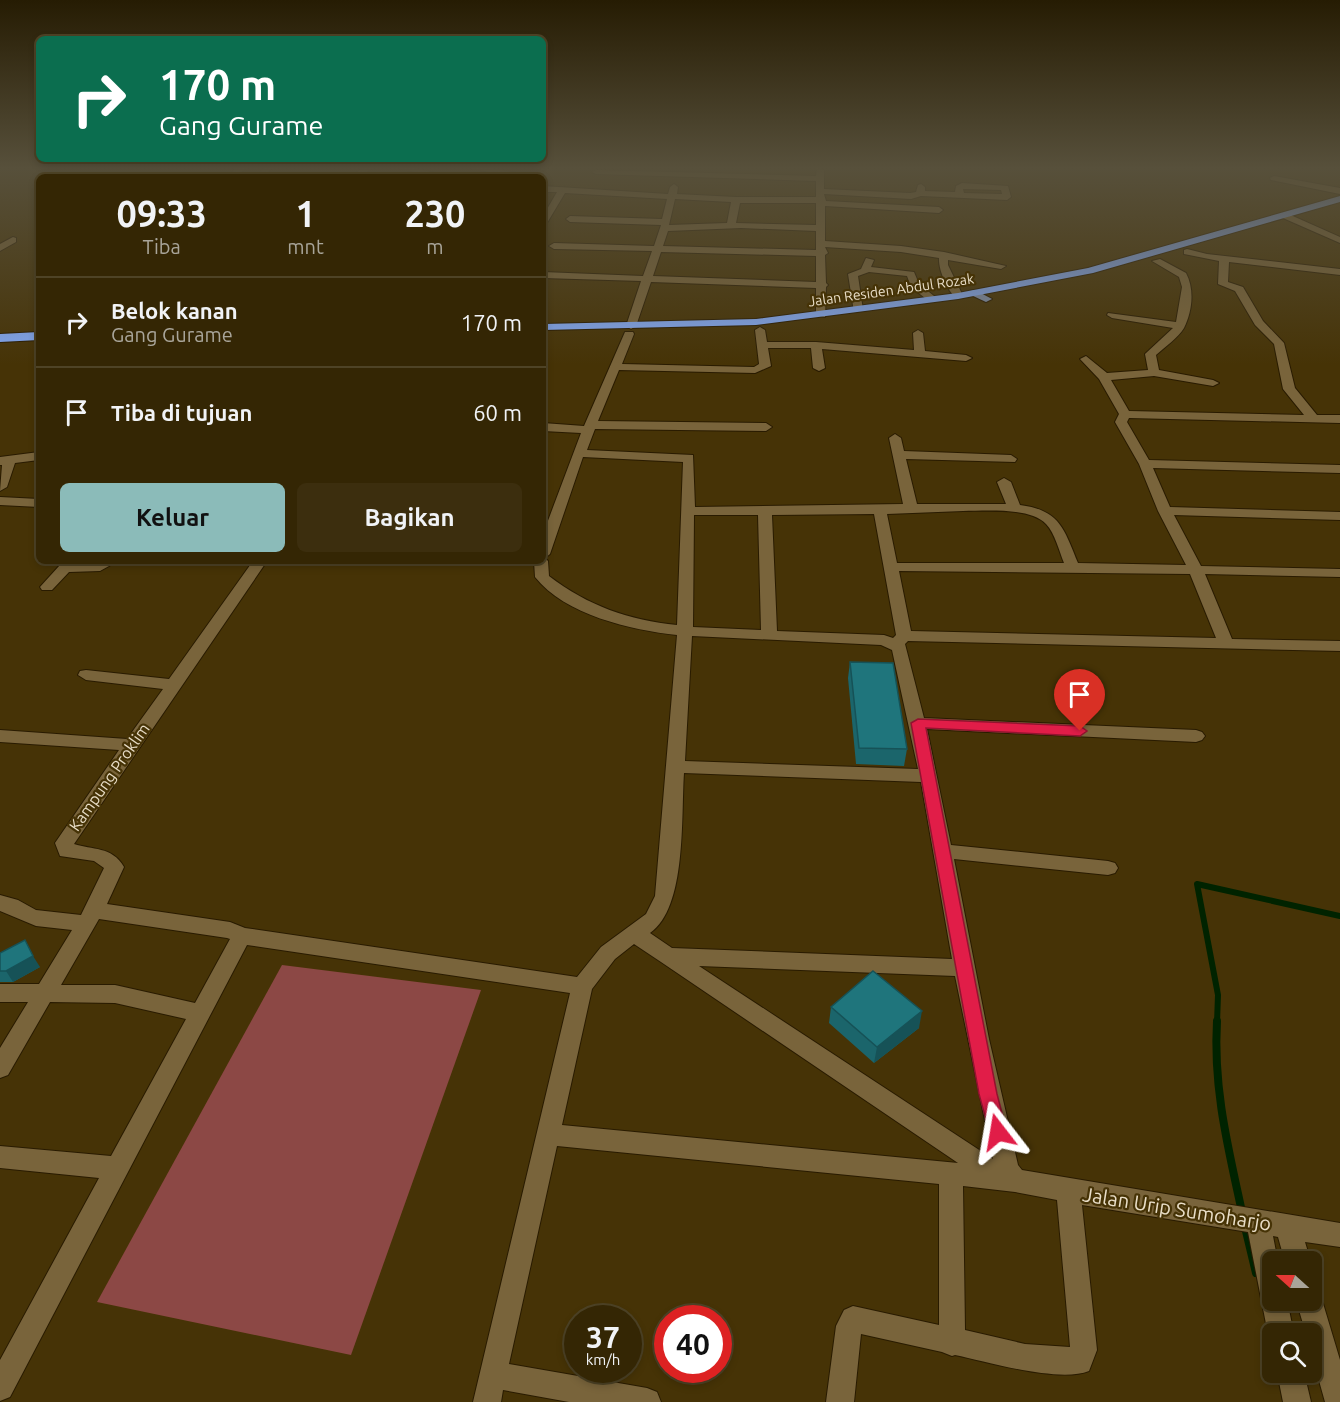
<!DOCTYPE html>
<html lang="id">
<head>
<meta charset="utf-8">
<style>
  body { margin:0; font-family:Ubuntu,sans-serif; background:#3c2e0e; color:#f1f3f6; height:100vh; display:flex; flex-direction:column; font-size:22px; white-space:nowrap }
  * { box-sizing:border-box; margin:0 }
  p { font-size:20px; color:#a9a59a }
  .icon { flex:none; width:33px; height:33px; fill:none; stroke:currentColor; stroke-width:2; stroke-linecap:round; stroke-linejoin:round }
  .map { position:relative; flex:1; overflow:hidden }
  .side { position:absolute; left:36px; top:174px; width:510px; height:390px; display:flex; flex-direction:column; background:#342604; border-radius:9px; box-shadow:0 3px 9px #0003,0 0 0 2px #4e4326 }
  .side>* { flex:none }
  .guide { position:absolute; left:36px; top:36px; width:510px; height:126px; border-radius:9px; box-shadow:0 3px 9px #0003,0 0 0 2px #4e4326; background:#0b6e4f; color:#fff; overflow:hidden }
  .needle { width:39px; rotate:291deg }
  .fabs { position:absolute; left:1262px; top:1251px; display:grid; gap:12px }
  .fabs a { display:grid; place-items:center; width:60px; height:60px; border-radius:9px; background:#342604; box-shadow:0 3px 9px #0003,0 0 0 2px #4e4326; font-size:30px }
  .speed { position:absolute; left:564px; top:1305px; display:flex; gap:12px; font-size:30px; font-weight:700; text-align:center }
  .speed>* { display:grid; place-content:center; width:78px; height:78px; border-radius:50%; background:#342604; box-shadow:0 3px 9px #0003,0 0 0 2px #4e4326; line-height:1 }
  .speed small { font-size:15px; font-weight:400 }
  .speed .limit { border:9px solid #d22; background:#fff; color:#111 }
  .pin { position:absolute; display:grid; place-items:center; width:51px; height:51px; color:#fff; margin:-62px -26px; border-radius:50% 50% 50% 0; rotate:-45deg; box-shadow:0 0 6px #0007 }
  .pin .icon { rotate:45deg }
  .me { position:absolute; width:66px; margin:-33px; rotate:346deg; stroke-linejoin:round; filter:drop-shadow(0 0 4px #0008) }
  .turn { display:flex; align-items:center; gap:21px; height:126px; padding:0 24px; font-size:27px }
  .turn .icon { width:78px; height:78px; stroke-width:2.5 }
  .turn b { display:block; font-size:42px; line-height:51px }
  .eta { display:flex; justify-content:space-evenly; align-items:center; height:102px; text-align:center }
  .eta b { font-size:36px; font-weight:700; line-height:42px }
  .action { display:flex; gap:12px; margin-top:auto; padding:12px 24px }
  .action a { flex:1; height:69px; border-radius:9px; background:#8bbbb9; color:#111; font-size:24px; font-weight:700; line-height:69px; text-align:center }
  .action a+a { background:#3c2e0e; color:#f1f3f6 }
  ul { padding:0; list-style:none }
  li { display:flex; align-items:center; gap:18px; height:90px; padding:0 24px; border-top:2px solid #4e4326 }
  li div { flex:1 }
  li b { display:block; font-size:22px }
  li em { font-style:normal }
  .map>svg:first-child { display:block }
  .green { fill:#8c4845 }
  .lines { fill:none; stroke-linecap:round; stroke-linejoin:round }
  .stream-far1 { stroke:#002300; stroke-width:6 }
  .stream { stroke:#002300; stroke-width:8 }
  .minor-casing { stroke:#291b00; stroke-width:2 }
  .major-casing { stroke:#291b00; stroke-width:2 }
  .highway-casing { stroke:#291b00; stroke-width:2 }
  .minor { fill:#79643b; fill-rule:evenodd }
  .major { fill:#7e8daa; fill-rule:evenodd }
  .highway { fill:#82a8f4; fill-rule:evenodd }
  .wall { fill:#1b656b }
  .shaded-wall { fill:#165257 }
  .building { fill:#1f757c; stroke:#165257; stroke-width:1.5 }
  .route { fill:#e11d48; stroke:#92132f; stroke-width:1.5 }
  .labels { text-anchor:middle; stroke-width:4.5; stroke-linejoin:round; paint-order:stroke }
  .far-street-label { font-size:14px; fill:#e9dec8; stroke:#463306 }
  .street-label { font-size:16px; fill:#e9dec8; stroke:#463306 }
  .near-street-label { font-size:20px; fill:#e9dec8; stroke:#463306 }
</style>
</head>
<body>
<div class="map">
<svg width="1340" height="1402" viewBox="0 0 1340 1402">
  <rect width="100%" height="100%" fill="#463306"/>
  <!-- green -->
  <polygon class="green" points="282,965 481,990 351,1355 97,1302"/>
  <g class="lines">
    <!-- stream-far1 -->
    <polyline class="stream-far1" points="1217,1023 1218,995 1197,884 1340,916"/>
    <!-- stream -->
    <g class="stream">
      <path d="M1217 1021C1213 1088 1228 1147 1242 1212"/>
      <polyline points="1245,1227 1256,1273"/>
    </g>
    <defs>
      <g id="minor">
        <polygon points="236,168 245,168 237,177 228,177"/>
        <polygon points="263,168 272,168 264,177 256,177"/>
        <polygon points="362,168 372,168 360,177 351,177"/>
        <polygon points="398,168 415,168 450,177 434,177"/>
        <polygon points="469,168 491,168 537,177 517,177"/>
        <path d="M817 168 824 170V189L910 193 916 192 918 185 921 184 925 187V191L955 192 956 186 962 183 1008 186 1011 197 1007 200 921 196 911 199 824 194 826 201 939 207 943 210 939 213 825 206V241L901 246 944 252 1006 266 1001 269 948 260V265L963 296 958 299C948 294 938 269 939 258L901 252 825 247 828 253 825 255 826 283 828 285 826 287 825 317 816 315V288L651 282 636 326 631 329 626 326 641 281 543 278V272L643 276 652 251 554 249 549 246 554 243 654 246 661 225 570 222 566 219 570 216 662 219 667 199 565 193 547 223 543 226V216L557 192H543V186L668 194 670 187 674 184 678 187 677 194 736 197H816V181L596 174 592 172 596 170 816 176ZM963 189 1001 190 1002 194 964 193ZM675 199 731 202 727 223 669 225ZM740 203H816V225L736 223ZM741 228 816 231V250L663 246 668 231ZM661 252 816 256V282L653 276Z"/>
        <polygon points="1274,176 1340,188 1340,194 1271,180 1270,178"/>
        <polygon points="1286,213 1340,237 1340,243 1283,218 1282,216"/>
        <polygon points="13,237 16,238 16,242 0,251 0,244"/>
        <path d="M1187 249 1207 254 1340 269V275L1229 262 1228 282 1243 287 1263 321 1284 343 1295 388 1317 415H1340V423L1129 418 1127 422 1149 460 1340 465V473L1153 468 1170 507 1340 512V520L1174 515 1201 566 1340 569V577L1205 574 1232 639 1340 641V651L908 641 905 644 924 718 1196 730 1202 732 1205 736 1202 740 1196 742 927 729 951 845 1108 861 1115 863 1118 868 1115 873 1108 875 954 859 989 1039 1018 1165 1022 1170 1340 1223V1247L1305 1242 1311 1262H1285L1278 1237 1273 1236 1278 1262H1272V1300H1287L1294 1334H1272V1343L1268 1334 1248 1232 1082 1205 1097 1350 1089 1371C1059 1383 988 1362 955 1355L952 1356 942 1352 861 1334 854 1402H826L836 1326 844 1310 853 1306 939 1325V1184L557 1146 509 1364 647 1388 657 1392 661 1402H569L503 1390 501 1402H473L570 993 247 945 10 1397 0 1401V1360L99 1178 0 1168V1146L111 1156 186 1019 115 1003 50 1002 8 1075 0 1078V1048L28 1002H0V984H39L72 930 36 926 0 911V895L18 900 36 910 81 915 104 868 94 861 60 856 55 843 119 750 0 742V730L127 739 163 689 86 680 78 675 80 671 86 670 169 679 253 561H267L74 844C92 850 112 846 124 867L107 904 230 922 245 928 577 977 601 947 646 914 655 896 677 635C631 630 565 615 535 577L534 561H543V534L581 433 543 431V423L584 426 625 332H633L634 334 622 364 754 367 759 364 755 330 760 327 765 330 767 342H816L914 350 913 333 918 330 923 333 925 351 966 355 972 358 966 361 822 349 825 368 819 371 813 368 811 348H768L771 366 755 373 619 370 598 421 766 423 772 427 766 431 595 429 587 450 693 455 695 507 903 504 889 438 895 434 901 438 904 451 1011 455 1017 459 1015 462 906 459 917 504H1006L997 482 1004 478 1011 482 1020 505C1060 510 1064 529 1078 563L1186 565 1158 511 1139 464 1115 422 1119 414 1099 379 1080 359 1086 356 1107 373 1148 370 1145 354 1173 328 1112 318 1107 315 1108 313 1176 322 1182 287 1179 277 1152 261 1160 259 1186 273C1195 290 1192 312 1184 328 1178 338 1165 347 1156 355L1159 370 1213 380 1219 383 1213 386 1154 376 1111 380 1129 411 1304 415 1283 389 1274 344 1255 325 1235 291 1218 284 1219 261 1184 254V250ZM583 457 683 462 677 625C629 620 588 606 549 576L548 561 545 558 550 554ZM963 511C985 511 1030 507 1046 524 1055 533 1059 551 1064 563H897L887 514ZM874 514 896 635 893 638 884 635 777 631 772 515ZM694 515H758L761 630 693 627ZM899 571 1190 574 1216 638 911 631ZM692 636 881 645 892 650 918 769 685 761ZM684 773 921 782 952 959 672 948 650 933C687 908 681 816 684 773ZM99 919 227 938 230 939 195 1003 115 985H61ZM634 944 661 962 958 1163 562 1125 592 989 615 959ZM699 966 955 976 993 1159ZM963 1186 1015 1192 1057 1200 1070 1347 1025 1344 965 1330Z"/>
        <polygon points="866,258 874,260 871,267 914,272 919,284 939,300 930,302 911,287 907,276 869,272 858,276 863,310 854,312 848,274 861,269"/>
        <polygon points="39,452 39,460 15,463 7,487 0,491 2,465 0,465 0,457"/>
        <polygon points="0,497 39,499 39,507 0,505"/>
        <polygon points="100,561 118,561 100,571 69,572 52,590 42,590 40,587 60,565"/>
        <polygon points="1311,1288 1318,1291 1322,1300 1340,1360 1340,1402 1325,1402 1311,1352 1311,1334 1306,1334 1296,1300 1311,1300"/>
        <polygon points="1277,1372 1304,1372 1311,1402 1283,1402"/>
      </g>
      <polygon id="major" points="975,290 992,299 986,302 971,295 971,291"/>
      <g id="highway">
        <polygon points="1340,196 1340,202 1093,273 958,299 756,325 543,330 543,324 756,319 958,293 1088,268"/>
        <polygon points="39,332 39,340 0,342 0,334"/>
      </g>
    </defs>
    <!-- minor casing -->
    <use href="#minor" class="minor-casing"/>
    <!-- major casing -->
    <use href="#major" class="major-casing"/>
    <!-- highway casing -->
    <use href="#highway" class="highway-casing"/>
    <!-- minor -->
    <use href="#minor" class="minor"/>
    <!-- major -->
    <use href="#major" class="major"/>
    <!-- highway -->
    <use href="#highway" class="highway"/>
  </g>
  <!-- wall -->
  <g class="wall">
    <polygon points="850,662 907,749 904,766 856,764 848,678"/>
    <polygon points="0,953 40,967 13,982 0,982"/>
    <polygon points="831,1007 919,1028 874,1063 829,1023"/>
  </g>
  <!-- shaded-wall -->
  <g class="shaded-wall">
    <polygon points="33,956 40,967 13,982 6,971"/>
    <polygon points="922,1011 919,1028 874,1063 877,1047"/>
  </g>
  <!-- building -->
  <g class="building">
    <polygon points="850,662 893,663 907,749 859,748"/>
    <polygon points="25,940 33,956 6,971 0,971 0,953"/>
    <polygon points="873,971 922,1011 877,1047 831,1007"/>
  </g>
  <!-- sky -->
  <linearGradient id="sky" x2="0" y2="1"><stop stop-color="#261c03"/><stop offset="0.46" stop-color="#57503b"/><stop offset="1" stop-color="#57503b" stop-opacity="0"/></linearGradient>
  <rect width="1340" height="365" fill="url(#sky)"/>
  <!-- route -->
  <polygon class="route" points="918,719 1080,726 1087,731 1080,736 926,728 997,1094 1007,1132 1004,1138 998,1141 991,1138 979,1094 911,723"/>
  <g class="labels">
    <!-- far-street labels -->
    <g class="far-street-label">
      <text transform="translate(891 290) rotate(-8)" y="5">Jalan Residen Abdul Rozak</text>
    </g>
    <!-- street labels -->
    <g class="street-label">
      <text transform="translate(109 777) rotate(-55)" y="6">Kampung Proklim</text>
    </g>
    <!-- near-street labels -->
    <g class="near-street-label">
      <text transform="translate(1177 1209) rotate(9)" y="7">Jalan Urip Sumoharjo</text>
    </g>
  </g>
</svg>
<div class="fabs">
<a><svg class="needle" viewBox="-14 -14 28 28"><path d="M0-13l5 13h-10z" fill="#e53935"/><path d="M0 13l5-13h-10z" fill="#a9a59a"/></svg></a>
<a><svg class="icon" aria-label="search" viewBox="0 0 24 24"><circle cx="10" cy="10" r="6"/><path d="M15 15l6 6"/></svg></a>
</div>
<div class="speed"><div>37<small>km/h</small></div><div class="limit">40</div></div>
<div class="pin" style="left:1080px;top:731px;background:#d93025"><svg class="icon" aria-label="arrive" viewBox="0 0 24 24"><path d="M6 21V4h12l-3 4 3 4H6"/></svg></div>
<svg class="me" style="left:998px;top:1132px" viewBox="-20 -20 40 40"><path d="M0-17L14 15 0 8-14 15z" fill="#e11d48" stroke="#fff" stroke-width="4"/></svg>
<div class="guide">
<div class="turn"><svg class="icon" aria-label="right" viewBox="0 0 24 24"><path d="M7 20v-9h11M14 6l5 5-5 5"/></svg><div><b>170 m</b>Gang Gurame</div></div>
</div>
<section class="side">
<div class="eta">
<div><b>09:33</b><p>Tiba</p></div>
<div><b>1</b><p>mnt</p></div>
<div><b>230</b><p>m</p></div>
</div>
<ul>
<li><svg class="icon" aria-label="right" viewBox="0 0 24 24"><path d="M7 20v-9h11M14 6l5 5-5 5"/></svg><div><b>Belok kanan</b><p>Gang Gurame</p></div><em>170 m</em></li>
<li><svg class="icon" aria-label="arrive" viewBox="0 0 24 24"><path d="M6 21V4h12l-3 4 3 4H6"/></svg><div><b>Tiba di tujuan</b></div><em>60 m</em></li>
</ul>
<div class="action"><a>Keluar</a><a>Bagikan</a></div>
</section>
</div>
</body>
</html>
